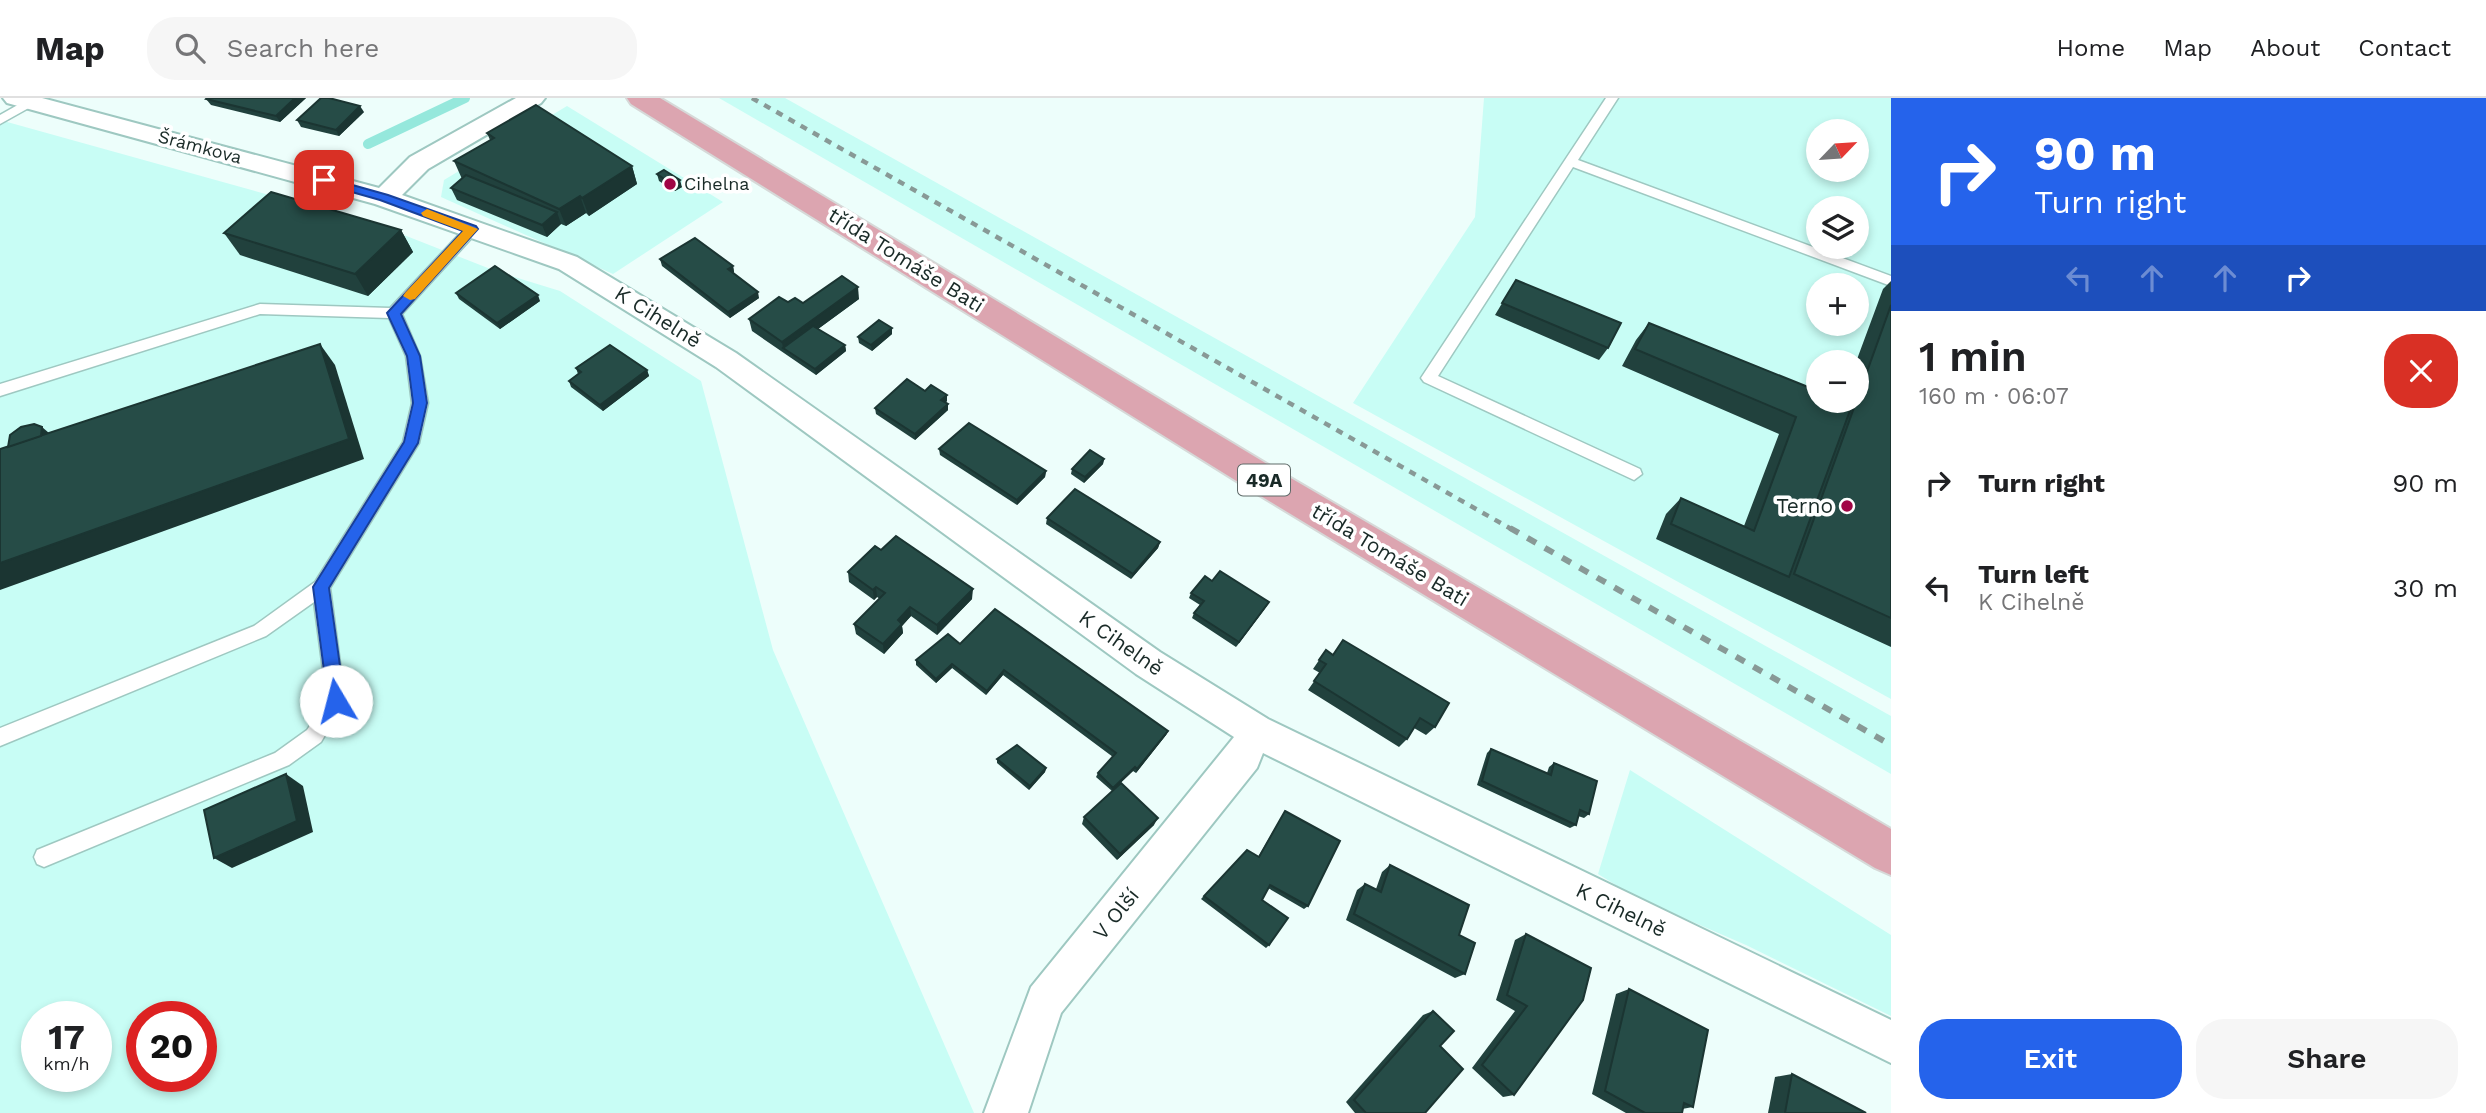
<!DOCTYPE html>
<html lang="en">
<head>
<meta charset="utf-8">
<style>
  body { margin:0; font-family:"Work Sans",sans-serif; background:#f6f6f6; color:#202124; height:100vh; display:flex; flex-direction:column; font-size:26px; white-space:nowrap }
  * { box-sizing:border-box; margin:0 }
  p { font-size:23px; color:#757577 }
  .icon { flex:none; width:38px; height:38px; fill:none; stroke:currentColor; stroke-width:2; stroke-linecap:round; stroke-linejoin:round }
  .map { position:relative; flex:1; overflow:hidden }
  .sheet { display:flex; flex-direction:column; background:#fff; width:595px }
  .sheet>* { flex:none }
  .hud { background:#2563eb; color:#fff; overflow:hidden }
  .needle { width:46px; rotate:65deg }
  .tools { position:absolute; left:1806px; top:21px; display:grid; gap:14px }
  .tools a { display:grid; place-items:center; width:63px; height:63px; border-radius:50%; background:#fff; box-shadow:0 4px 10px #0003; font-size:35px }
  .speed { position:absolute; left:21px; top:903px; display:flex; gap:14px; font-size:35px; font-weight:700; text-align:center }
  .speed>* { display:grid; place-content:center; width:91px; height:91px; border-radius:50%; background:#fff; box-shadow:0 4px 10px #0003; line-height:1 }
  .speed small { font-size:18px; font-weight:400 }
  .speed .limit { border:10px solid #d22; background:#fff; color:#111 }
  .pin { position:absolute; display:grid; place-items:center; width:60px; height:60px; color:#fff; margin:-30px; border-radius:14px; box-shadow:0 4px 10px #0006 }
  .me { position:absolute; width:77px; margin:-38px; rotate:352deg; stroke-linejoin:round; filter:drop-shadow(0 0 5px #0008) }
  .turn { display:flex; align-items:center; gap:24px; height:147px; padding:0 28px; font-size:32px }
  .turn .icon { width:91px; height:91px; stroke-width:2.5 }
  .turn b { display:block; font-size:49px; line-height:60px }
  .lanes { display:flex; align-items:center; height:66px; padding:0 28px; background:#0003; justify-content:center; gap:35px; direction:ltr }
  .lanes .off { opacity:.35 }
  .round { display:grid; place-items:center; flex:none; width:74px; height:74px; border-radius:28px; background:#f6f6f6 }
  .headline { display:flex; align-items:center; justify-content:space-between; height:119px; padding:0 28px }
  h1 { font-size:42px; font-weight:600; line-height:52px }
  .cta { display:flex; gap:14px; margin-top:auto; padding:14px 28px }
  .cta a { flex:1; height:80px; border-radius:28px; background:#2563eb; color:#fff; font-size:28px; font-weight:600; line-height:80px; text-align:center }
  .cta a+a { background:#f6f6f6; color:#202124 }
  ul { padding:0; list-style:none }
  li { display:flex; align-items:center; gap:21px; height:105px; padding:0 28px }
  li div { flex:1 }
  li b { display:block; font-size:26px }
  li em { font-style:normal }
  header { display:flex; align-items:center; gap:42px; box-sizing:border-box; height:98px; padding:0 35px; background:#fff; border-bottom:2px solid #e0e0e0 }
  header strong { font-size:33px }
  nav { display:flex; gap:38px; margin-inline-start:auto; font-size:24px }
  .search { width:490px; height:63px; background:#f6f6f6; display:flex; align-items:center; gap:18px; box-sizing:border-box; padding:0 24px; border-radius:28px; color:#757577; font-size:26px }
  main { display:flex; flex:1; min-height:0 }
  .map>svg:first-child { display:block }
  .built { fill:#c8fdf5; fill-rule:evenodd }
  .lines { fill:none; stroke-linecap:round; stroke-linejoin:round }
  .stream { stroke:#95e8dc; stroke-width:10 }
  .service-casing { stroke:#9ec8c1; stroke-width:3 }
  .minor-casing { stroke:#9ec8c1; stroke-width:4 }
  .primary-casing { stroke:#d6d9d8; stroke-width:4 }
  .service { fill:#fff; fill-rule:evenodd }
  .minor { fill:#fff; fill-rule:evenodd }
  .primary { fill:#dca5b0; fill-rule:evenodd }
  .rail-far1 { stroke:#889996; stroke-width:4.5; stroke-dasharray:7 7; stroke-linecap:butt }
  .rail { stroke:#889996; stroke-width:6; stroke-dasharray:10 10; stroke-linecap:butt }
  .wall { fill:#21413d }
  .shaded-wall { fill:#1b3532 }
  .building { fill:#264c47; stroke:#1b3532; stroke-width:2 }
  .route { fill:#2563eb; stroke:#184099; stroke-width:2 }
  .slow { fill:#f59e0b }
  .poi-dot { fill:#a10545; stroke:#fff; stroke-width:2.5 }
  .labels { text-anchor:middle; stroke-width:7; stroke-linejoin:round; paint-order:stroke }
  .far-street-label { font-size:18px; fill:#192a27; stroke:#fff }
  .far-poi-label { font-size:18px; fill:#192a27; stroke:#fff; text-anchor:start }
  .shield { fill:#fff; stroke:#5e6a68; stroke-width:2 }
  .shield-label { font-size:19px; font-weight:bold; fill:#192a27 }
  .street-label { font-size:21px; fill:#192a27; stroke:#fff }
  .poi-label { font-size:21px; fill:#192a27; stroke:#fff; text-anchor:end }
</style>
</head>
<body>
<header>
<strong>Map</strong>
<div class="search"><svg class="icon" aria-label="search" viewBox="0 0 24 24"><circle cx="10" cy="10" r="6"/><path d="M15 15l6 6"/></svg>Search here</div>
<nav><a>Home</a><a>Map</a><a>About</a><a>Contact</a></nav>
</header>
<main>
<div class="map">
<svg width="1891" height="1015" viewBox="0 0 1891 1015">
  <rect width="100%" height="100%" fill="#edfefb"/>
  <!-- built -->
  <g class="built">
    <polygon points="719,0 785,0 1891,618 1891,676"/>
    <path d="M1484 0H1891V601L1353 305 1475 119ZM1818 33H1857V72H1818ZM1818 110H1857V149H1818ZM1818 187H1857V226H1818ZM1818 264H1857V303H1818Z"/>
    <polygon points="567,8 723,104 613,176 441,99 444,82"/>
    <path d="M0 22 381 128 498 174 560 193 701 283 773 552 974 1015H0ZM37 919H96V978H37ZM142 919H201V978H142Z"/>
    <polygon points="1630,672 1891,837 1891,918 1746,847 1635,799 1598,776"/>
  </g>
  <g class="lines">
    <!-- stream -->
    <polyline class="stream" points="368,46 465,0"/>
    <defs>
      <g id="service">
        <polygon points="30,0 36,4 34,7 0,26 0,17"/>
        <polygon points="1606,0 1618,0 1578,62 1891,178 1891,188 1573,69 1438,278 1640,371 1642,376 1634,382 1424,284 1421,280"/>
        <polygon points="472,126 479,131 477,134 402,216 420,258 428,305 419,345 330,490 345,603 321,644 289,667 44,769 37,766 34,759 37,752 275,655 307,632 327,602 314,504 266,538 0,648 0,630 254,528 315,484 403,344 412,305 406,258 389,220 260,216 0,298 0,286 260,206 390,210 467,128"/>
      </g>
      <polygon id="minor" points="3,0 42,0 379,90 410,59 516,0 545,0 541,5 428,71 402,97 577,159 736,255 1160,554 1268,621 1891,922 1891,965 1263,655 1257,670 1061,915 1028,1015 984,1015 1031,889 1234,639 1136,576 716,269 559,171 375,106 7,5"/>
      <polygon id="primary" points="627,0 660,0 1277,372 1891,731 1891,777 1875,770 1251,392 631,6"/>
    </defs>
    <!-- service casing -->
    <use href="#service" class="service-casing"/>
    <!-- minor casing -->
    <use href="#minor" class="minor-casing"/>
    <!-- primary casing -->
    <use href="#primary" class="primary-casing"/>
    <!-- service -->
    <use href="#service" class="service"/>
    <!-- minor -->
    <use href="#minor" class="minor"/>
    <!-- primary -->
    <use href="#primary" class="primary"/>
    <!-- rail-far1 -->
    <polyline class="rail-far1" points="752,0 1513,432"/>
    <!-- rail -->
    <polyline class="rail" points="1510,430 1891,647"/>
  </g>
  <!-- wall -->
  <g class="wall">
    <polygon points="207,0 306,0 280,24 211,7 206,1"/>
    <polygon points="364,14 339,38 301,29 297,22"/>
    <polygon points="487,35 632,68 637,86 589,118 586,115 566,128 561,126 547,139 457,102 451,90 462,81 454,63 490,42"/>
    <polygon points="657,76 682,89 675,93 659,83"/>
    <polygon points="401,132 413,154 368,198 240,157 224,135"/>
    <polygon points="660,161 733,168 734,174 733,175 759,200 730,220 662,168"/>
    <polygon points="1516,182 1608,250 1599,262 1495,217"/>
    <polygon points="1891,183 1891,549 1656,441 1666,416 1681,400 1744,428 1779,336 1622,268 1636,242 1649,225 1818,303 1857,303 1857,264 1856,264 1883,191"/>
    <polygon points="456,195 540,203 500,231 459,201"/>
    <polygon points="859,201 818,231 845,247 846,253 816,277 752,233 749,221 788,204 803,205"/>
    <polygon points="892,230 892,236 872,253 859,245 858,239"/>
    <polygon points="576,270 647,272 649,278 603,313 571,289 569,283 578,276"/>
    <polygon points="925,293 947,297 947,303 945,305 948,312 915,342 876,316 875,310"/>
    <polygon points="939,351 1046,373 1045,379 1017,407 940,357"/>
    <polygon points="1104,361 1103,366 1084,385 1071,376 1072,371"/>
    <polygon points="1047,420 1160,444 1158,450 1131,481 1046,426"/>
    <polygon points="848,474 972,501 937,537 911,518 902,528 903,535 884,556 856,536 854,526 880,501 877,499 874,502 849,484"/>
    <polygon points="1212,483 1269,504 1266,509 1236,549 1192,520 1194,515 1200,507 1189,500 1191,495"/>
    <polygon points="960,546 1168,633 1166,637 1136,675 1133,673 1112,693 1096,679 1098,675 1113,659 1003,577 986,597 952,570 936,585 916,567 916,562"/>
    <polygon points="1326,552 1435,629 1426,637 1414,630 1407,641 1399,649 1308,592 1320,575 1313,571"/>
    <polygon points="1491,651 1547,675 1549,669 1554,665 1589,716 1584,720 1578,718 1576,727 1570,730 1477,687 1487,655"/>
    <polygon points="997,661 1046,670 1045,674 1029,692 997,665"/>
    <polygon points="1285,713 1308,808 1304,811 1268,790 1262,802 1269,847 1266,850 1201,801 1247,752 1258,759"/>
    <polygon points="1084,719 1154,727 1117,762 1082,726"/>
    <polygon points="1390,767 1459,837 1465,876 1455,880 1346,822 1357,792 1365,786 1376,791 1382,774"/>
    <polygon points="1526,836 1591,870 1514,997 1503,999 1472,970 1515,913 1496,902 1515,842"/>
    <polygon points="1629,891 1693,1009 1682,1011 1682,1015 1626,1015 1592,996 1616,896"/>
    <polygon points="1433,913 1440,948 1425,1015 1355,1015 1346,1004 1423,917"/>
    <polygon points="1792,976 1866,1015 1768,1015 1775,979"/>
  </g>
  <!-- shaded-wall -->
  <g class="shaded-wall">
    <polygon points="295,0 306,0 280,24 276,18"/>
    <polygon points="360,8 364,14 339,38 336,32"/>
    <polygon points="632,68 637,86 589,118 582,100"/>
    <polygon points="680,82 682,89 675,93 673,87"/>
    <polygon points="580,98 586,115 566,128 559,111"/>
    <polygon points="557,114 561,126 547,139 542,127"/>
    <polygon points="401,132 413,154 368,198 355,176"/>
    <polygon points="733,168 734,174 729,178 728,171"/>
    <polygon points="858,189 859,201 788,253 783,250 782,244"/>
    <polygon points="758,194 759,200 730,220 728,214"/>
    <polygon points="538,197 540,203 500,231 497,225"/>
    <polygon points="892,230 892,236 872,253 871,247"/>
    <polygon points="320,246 335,267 364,361 0,492 0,465"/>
    <polygon points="845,247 846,253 816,277 815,271"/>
    <polygon points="647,272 649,278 603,313 600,307"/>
    <polygon points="947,297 947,303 941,308 941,302"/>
    <polygon points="948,306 948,312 915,342 915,336"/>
    <polygon points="42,329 49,335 24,359"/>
    <polygon points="1104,361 1103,366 1084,385 1085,379"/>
    <polygon points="1046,373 1045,379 1017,407 1017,402"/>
    <polygon points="1160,444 1158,450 1131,481 1133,476"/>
    <polygon points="876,489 877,499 874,502 873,492"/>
    <polygon points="973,491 972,501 937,537 937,527"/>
    <polygon points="1269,504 1266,509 1236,549 1239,544"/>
    <polygon points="910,509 911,518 902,528 903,535 884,556 883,546 898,522"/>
    <polygon points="952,566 952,570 936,585 936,581"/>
    <polygon points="1004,572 1003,577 986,597 987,593"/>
    <polygon points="1168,633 1166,637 1136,675 1137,671"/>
    <polygon points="1135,669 1133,673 1112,693 1113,690"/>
    <polygon points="1046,670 1045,674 1029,692 1030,688"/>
    <polygon points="286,676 303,688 313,734 232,770 214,760"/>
    <polygon points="1158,720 1154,727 1117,762 1120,756"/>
  </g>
  <!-- building -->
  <g class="building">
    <polygon points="207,0 295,0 276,18 206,1"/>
    <polygon points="321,0 329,0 360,8 336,32 297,22"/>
    <polygon points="536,7 632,68 582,100 580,98 559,111 454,63 494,40 487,35"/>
    <polygon points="664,72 680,82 673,87 657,76"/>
    <polygon points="466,77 557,114 542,127 451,90"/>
    <polygon points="271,94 401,132 355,176 224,135"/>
    <polygon points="695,140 733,168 728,171 758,194 728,214 660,161"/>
    <polygon points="495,168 538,197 497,225 456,195"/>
    <polygon points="842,178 858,189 782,244 749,221 779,199 788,204 795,200 803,205"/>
    <polygon points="1516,182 1621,225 1608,250 1502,205"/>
    <polygon points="1891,207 1891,520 1794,476"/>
    <polygon points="879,222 892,230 871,247 858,239"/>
    <polygon points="1649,225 1818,293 1818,303 1841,303 1852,307 1789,479 1671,426 1681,400 1754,433 1796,319 1635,251"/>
    <polygon points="813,228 845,247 815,271 783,250"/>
    <polygon points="320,246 349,341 0,465 0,351"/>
    <polygon points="610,247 647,272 600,307 569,283 581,274 576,270"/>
    <polygon points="907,281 925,293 931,287 947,297 941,302 948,306 915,336 875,310"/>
    <polygon points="969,325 1046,373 1017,402 939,351"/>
    <polygon points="34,326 42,329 41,338 8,349 10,337 21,329"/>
    <polygon points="1090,352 1104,361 1085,379 1072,371"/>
    <polygon points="1075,391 1160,444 1133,476 1047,420"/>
    <polygon points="896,438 973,491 937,527 910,509 898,522 902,526 883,546 854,526 885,495 876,489 873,492 848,474 875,448 881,452"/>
    <polygon points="1220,473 1269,504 1239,544 1194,515 1204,503 1191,495 1205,478 1212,483"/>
    <polygon points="995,511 1168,633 1137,671 1135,669 1113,690 1098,675 1116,655 1004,572 987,593 952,566 936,581 916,562 948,536 960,546"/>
    <polygon points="1343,542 1449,605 1435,629 1420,620 1407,641 1314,583 1326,566 1319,562 1326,552 1333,557"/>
    <polygon points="1017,647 1046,670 1030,688 997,661"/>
    <polygon points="1491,651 1551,677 1554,665 1597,683 1589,716 1580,712 1576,727 1482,683"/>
    <polygon points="286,676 297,723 214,760 204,712"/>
    <polygon points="1121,685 1158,720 1120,756 1084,719"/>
    <polygon points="1285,713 1340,743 1308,808 1270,787 1262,802 1288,820 1269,847 1204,798 1247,752 1259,759"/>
    <polygon points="1390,767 1469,807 1459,837 1475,845 1465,876 1354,816 1365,786 1381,794"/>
    <polygon points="1526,836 1591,870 1583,902 1514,997 1482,967 1527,908 1507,897"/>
    <polygon points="1629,891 1708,932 1693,1009 1684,1005 1682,1015 1645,1015 1605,993"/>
    <polygon points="1433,913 1454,933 1440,948 1463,971 1425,1015 1366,1015 1354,1002"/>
    <polygon points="1792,976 1866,1015 1785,1015"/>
  </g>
  <!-- route -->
  <polygon class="route" points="324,79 388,97 476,128 478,131 401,216 420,258 427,305 418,345 329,490 345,603 342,609 336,611 330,609 328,603 313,489 404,344 413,305 407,258 387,215 463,133 380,102 320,85 320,80"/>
  <!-- slow -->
  <polygon class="slow" points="427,111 478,131 415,201 410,202 403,198 405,195 463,133 423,118 421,115"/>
  <!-- markers -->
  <g class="poi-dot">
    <circle cx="670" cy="86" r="7"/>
    <circle cx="1847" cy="408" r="7"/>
  </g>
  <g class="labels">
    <!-- far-street labels -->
    <g class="far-street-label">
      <text transform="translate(200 49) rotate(15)" y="6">Šrámkova</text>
    </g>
    <!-- far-poi labels -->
    <g class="far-poi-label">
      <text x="684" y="92">Cihelna</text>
    </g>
    <!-- shield labels -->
    <rect class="shield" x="1238" y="366.5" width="52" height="31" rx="5"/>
    <g class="shield-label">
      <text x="1264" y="389">49A</text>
    </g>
    <!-- street labels -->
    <g class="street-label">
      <text transform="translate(906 162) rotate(32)" y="7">třída Tomáše Bati</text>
      <text transform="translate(658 219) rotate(32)" y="7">K Cihelně</text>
      <text transform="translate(1390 457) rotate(31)" y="7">třída Tomáše Bati</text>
      <text transform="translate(1121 545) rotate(35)" y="7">K Cihelně</text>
      <text transform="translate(1621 812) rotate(26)" y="7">K Cihelně</text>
      <text transform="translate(1116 816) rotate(-51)" y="7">V Olší</text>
    </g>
    <!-- poi labels -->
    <g class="poi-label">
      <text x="1833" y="415">Terno</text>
    </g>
  </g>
</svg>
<div class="tools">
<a><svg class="needle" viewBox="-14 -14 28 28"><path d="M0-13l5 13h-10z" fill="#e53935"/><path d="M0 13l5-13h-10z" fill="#757577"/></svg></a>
<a><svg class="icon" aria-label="layers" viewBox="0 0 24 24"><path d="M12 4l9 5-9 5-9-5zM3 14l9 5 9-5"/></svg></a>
<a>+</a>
<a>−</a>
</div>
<div class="speed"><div>17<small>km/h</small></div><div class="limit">20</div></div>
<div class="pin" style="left:324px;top:82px;background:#d93025"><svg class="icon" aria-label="arrive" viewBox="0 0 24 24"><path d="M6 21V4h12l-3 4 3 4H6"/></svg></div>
<svg class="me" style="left:336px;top:603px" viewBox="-20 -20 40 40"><circle r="19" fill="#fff"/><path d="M0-13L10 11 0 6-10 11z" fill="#2563eb"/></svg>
</div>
<section class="sheet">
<div class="hud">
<div class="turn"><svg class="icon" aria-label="right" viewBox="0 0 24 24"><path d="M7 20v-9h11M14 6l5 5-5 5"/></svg><div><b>90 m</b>Turn right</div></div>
<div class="lanes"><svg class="icon off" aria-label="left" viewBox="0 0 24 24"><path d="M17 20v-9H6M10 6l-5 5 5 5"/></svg><svg class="icon off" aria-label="ahead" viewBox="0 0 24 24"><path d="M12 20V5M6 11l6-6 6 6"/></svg><svg class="icon off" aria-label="ahead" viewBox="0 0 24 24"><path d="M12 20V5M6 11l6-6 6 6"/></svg><svg class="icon" aria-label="right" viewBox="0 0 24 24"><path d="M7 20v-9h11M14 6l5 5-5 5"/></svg></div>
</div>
<div class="headline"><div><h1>1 min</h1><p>160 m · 06:07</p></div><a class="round" style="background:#d93025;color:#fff"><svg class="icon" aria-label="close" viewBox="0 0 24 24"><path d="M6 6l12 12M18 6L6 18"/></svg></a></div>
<ul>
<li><svg class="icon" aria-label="right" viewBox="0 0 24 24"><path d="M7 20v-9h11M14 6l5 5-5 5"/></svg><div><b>Turn right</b></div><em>90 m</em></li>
<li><svg class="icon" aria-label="left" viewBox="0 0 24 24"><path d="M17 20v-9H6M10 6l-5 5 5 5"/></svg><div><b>Turn left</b><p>K Cihelně</p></div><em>30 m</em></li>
</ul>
<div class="cta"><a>Exit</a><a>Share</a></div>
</section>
</main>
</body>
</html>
